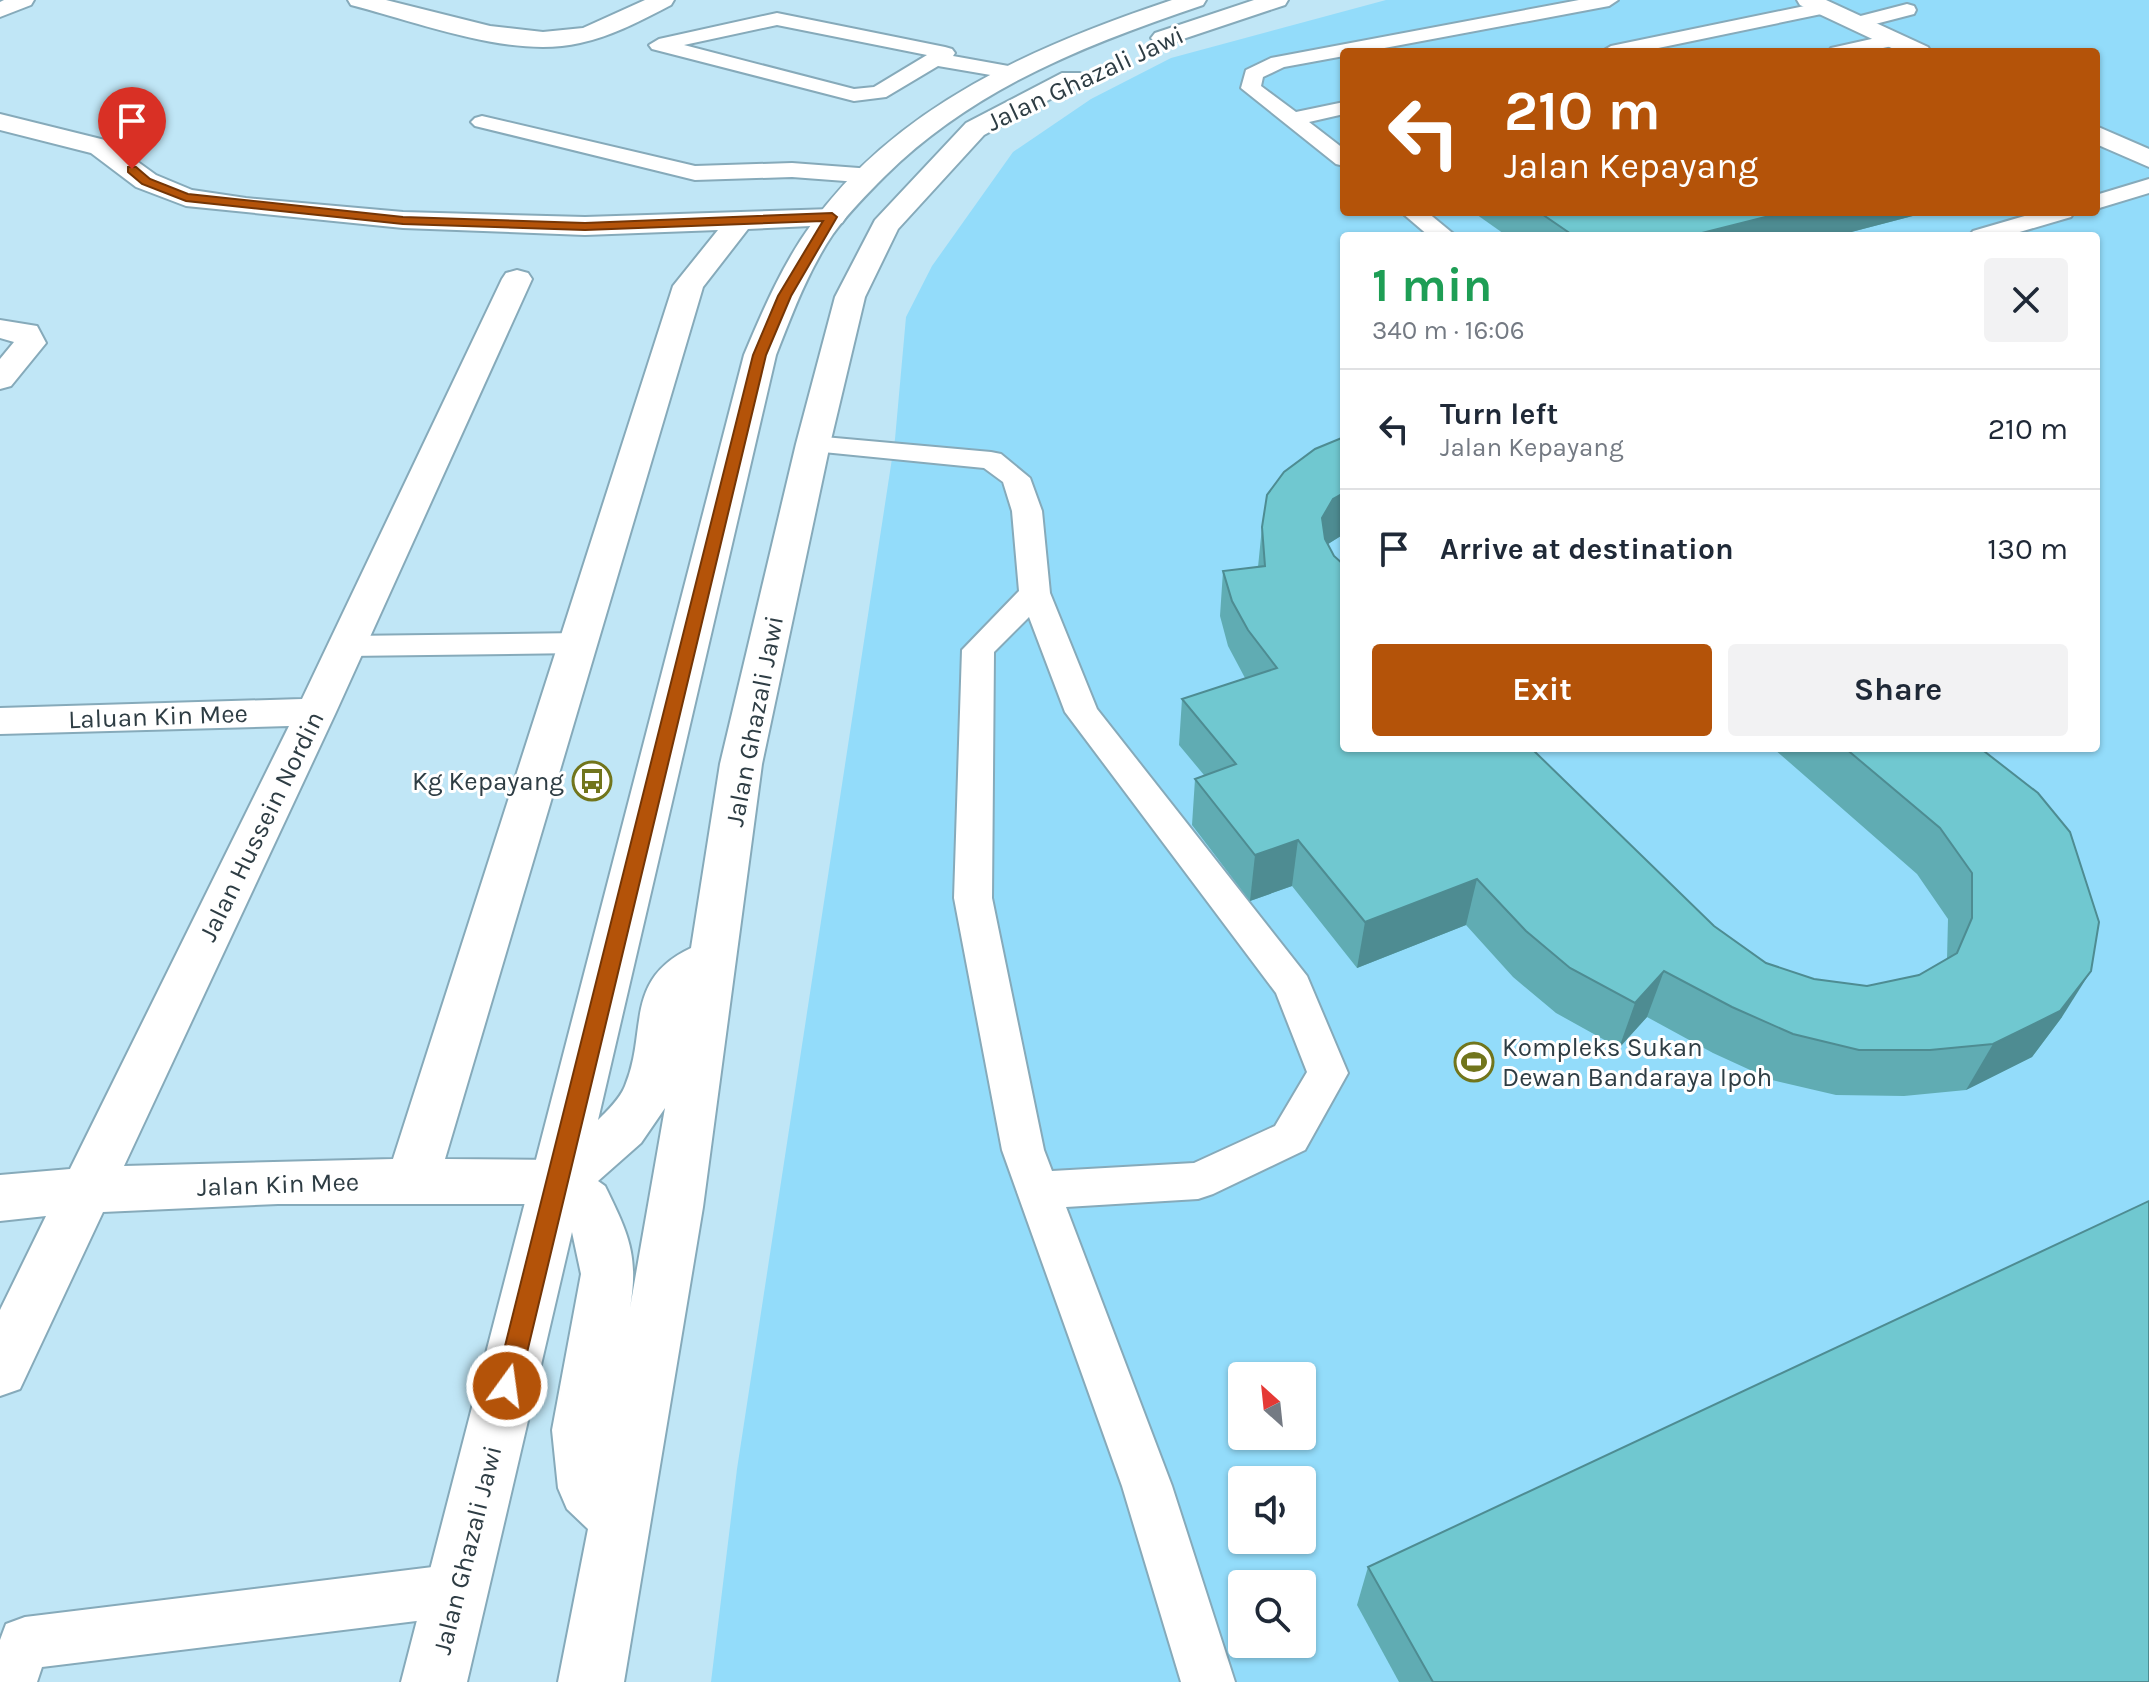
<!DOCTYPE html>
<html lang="en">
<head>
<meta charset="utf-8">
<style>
  body { margin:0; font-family:Karla,sans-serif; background:#f2f2f3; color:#1f2937; height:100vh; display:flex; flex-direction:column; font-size:30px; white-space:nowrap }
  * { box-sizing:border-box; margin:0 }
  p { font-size:26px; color:#747a83 }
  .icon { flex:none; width:44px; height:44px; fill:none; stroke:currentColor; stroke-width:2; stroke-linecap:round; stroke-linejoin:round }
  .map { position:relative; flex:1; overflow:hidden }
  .details { position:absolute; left:1340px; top:232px; width:760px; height:520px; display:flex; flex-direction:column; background:#fff; border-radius:8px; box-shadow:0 2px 6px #0004 }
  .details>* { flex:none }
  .top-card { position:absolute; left:1340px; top:48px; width:760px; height:168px; border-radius:8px; box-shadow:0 2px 6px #0004; background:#b45309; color:#fff; overflow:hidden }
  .needle { width:52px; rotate:333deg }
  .tools { position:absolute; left:1228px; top:1362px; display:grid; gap:16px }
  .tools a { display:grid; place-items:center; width:88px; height:88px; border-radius:8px; background:#fff; box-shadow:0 2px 6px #0004; font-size:40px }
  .pin { position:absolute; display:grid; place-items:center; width:68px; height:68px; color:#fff; margin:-82px -34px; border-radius:50% 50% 50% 0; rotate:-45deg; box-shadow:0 0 8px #0007 }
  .pin .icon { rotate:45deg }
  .me { position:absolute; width:88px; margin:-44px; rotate:14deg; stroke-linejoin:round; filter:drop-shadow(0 0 6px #0008) }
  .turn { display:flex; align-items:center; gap:28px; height:168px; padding:0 32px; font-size:36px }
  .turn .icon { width:104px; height:104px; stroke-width:2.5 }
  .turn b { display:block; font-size:56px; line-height:68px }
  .round { display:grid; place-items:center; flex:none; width:84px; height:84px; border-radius:8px; background:#f2f2f3 }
  .overview { display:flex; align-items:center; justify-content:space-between; height:136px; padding:0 32px }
  h1 { font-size:48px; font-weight:700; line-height:60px; color:#1e9e55 }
  .button { display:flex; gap:16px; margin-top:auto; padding:16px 32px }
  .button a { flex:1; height:92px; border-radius:8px; background:#b45309; color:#fff; font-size:32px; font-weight:700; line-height:92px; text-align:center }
  .button a+a { background:#f2f2f3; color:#1f2937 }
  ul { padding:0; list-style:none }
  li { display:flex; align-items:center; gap:24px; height:120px; padding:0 32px; border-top:2px solid #e0e1e3 }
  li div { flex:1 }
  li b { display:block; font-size:30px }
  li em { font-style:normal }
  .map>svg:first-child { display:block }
  .green { fill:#93dcfa; fill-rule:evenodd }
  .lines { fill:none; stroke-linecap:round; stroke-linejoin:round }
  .lane-casing { stroke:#86aaba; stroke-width:4 }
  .street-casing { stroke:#86aaba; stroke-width:4 }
  .secondary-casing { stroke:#86aaba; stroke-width:4 }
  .lane { fill:#fff; fill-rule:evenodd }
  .street { fill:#fff; fill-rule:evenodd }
  .secondary { fill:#fff; fill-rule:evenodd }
  .wall { fill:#60acb3 }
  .shaded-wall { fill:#4e8c92 }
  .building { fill:#70c8d0; stroke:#4e8c92; stroke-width:2 }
  .route { fill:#b45309; stroke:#753606; stroke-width:2 }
  .labels { text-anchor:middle; stroke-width:6; stroke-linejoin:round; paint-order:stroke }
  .street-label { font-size:26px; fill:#2e3d44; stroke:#fff }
  .poi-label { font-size:26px; fill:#2e3d44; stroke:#fff; text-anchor:end }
</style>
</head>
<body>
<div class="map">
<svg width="2149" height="1682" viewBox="0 0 2149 1682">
  <rect width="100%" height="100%" fill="#c0e6f6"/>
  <!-- green -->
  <path class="green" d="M1386 0H2149V1682H711L737 1469 895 439 906 317 932 266 1013 152 1091 99 1171 58ZM1344 52H2096V212H1344ZM1344 236H2096V748H1344ZM1242 1376H1302V1436H1242ZM1242 1480H1302V1540H1242ZM1242 1584H1302V1644H1242Z"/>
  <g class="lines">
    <defs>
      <g id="lane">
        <polygon points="1579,0 1618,0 1609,6 1363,52 1344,52 1344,56 1284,67 1263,77 1261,86 1296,112 1344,102 1344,114 1309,122 1344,149 1344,166 1336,164 1241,88 1246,70 1271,58"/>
        <polygon points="1824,2 1833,8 1831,12 1639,52 1601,52 1611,46"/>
        <polygon points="1907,4 1914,6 1916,10 1914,14 1856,29 1846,23 1849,19"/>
        <path d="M777 13 945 47 952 49 955 53 953 56 1014 67 1024 73 1014 79 938 66 886 97 854 101 652 49 649 45 659 39ZM777 25 927 55 874 87 854 89 684 45Z"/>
        <polygon points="1894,34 1901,36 1904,40 1901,44 1865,52 1828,52 1831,48"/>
        <polygon points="482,116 695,166 792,163 872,169 883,176 872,183 792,177 695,180 475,126 471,122 475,118"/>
        <polygon points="2149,179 2149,193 2096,209 2096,195"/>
        <polygon points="1401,212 1427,212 1456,236 1429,236"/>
        <polygon points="2038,212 2074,212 2071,217 2006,236 1969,236 1973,231"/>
        <path d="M813 436 991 452 1001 454 1030 478 1042 511 1050 593 1097 709 1307 976 1348 1073 1305 1150 1213 1194 1198 1199 1066 1207 1172 1486 1235 1682H1181L1122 1486 1002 1150 954 898 962 650 1019 591 1012 511 1003 482 984 468 803 450 799 444 803 438ZM1029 617 1065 712 1276 993 1307 1072 1275 1126 1194 1163 1052 1171 1044 1150 992 898 994 652Z"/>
        <polygon points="580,633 591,636 596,643 591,650 580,653 347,656 336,653 331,646 336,639 347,636"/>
        <polygon points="457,1564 475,1572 483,1590 475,1608 457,1616 42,1667 37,1682 0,1682 0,1640 6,1624 25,1617"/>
      </g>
      <g id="street">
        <polygon points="4,0 34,0 31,5 0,17 0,2"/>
        <path d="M348 0H386L490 26 543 32 583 28 645 0H674L671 5C642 20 613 36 580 43 511 59 418 22 351 5Z"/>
        <polygon points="1797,0 1826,0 1928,47 1931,52 1900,52 1800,5"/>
        <polygon points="0,114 109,141 156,175 192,190 246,198 403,212 585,217 832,209 842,211 846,217 842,223 832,225 748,229 703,287 445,1159 557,1160 576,1166 583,1182 576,1198 557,1204 278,1204 103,1212 20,1389 0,1396 0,1310 46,1216 0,1221 0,1175 70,1169 289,726 0,734 0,708 302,699 502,279 506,273 517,270 528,273 532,279 336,712 124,1166 393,1159 673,286 718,230 585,235 403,228 186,206 136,187 91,153 0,130"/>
        <polygon points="2096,126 2149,149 2149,167 2096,144"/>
        <polygon points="0,320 37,326 46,343 11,386 0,389 0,359 14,342 0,338"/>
      </g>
      <g id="secondary">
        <path d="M1172 0H1206L1203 5C1087 44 974 88 885 176 867 194 848 213 833 234 808 271 792 314 776 355L598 1120C607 1111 620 1099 625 1086 648 1031 623 980 691 948L720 764 796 444 835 297 875 220 966 123 1062 73H1080L1083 78 1080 83 984 135 898 229 865 297 830 444 762 764 703 1207 624 1682H558L588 1529 567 1509 558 1488 552 1430 581 1274 572 1232 467 1682H401L744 355C763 310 782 265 811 225 897 105 1037 45 1172 0ZM665 1108 630 1308C639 1255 628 1233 605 1186L598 1181 641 1143Z"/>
        <polygon points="1254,0 1288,0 1285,5 1171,43 1155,43 1151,38 1155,33"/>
      </g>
    </defs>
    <!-- lane casing -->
    <use href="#lane" class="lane-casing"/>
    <!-- street casing -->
    <use href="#street" class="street-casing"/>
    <!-- secondary casing -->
    <use href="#secondary" class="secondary-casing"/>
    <!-- lane -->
    <use href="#lane" class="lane"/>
    <!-- street -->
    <use href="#street" class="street"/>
    <!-- secondary -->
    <use href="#secondary" class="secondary"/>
  </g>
  <!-- wall -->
  <g class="wall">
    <polygon points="1473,212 1928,212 1836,236 1507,236"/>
    <polygon points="1262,527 1344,534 1328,544 1334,556 1714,926 1766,963 1814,979 1867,986 1919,975 1947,959 1948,919 1917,874 1773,748 1980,748 2062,1017 2032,1057 1966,1090 1904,1096 1836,1095 1772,1080 1713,1053 1647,1017 1619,1048 1556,1013 1513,977 1466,925 1357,968 1292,886 1250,901 1192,825 1195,779 1204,775 1179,745 1182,699 1245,678 1228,646 1220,616 1223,571 1258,567"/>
    <polygon points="1368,1567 2149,1682 1399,1682 1357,1605"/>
  </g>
  <!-- shaded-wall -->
  <g class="shaded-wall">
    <polygon points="1785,212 1928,212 1836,236 1690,236"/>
    <polygon points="1344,493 1344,534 1328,544 1317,563 1322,518 1333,499"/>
    <polygon points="1298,840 1292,886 1250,901 1255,855"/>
    <polygon points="1477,879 1466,925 1357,968 1365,922"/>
    <polygon points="1664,971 1647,1017 1619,1048 1635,1003"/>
    <polygon points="2091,971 2062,1017 2032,1057 1966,1090 1993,1044"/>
  </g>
  <!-- building -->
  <g class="building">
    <polygon points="1800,49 1805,52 1787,52"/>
    <polygon points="1539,212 1785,212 1690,236 1574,236"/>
    <polygon points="1344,437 1344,493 1333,499 1322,518 1325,539 1334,556 1344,565 1344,748 1531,748 1714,926 1766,963 1814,979 1867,986 1919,975 1957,953 1972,918 1972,873 1940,828 1845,748 1980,748 2038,793 2070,832 2099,922 2091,971 2060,1011 1993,1044 1930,1050 1859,1050 1793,1034 1732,1007 1664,971 1635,1003 1570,968 1526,931 1477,879 1365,922 1298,840 1255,855 1195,779 1236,764 1182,699 1277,668 1248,630 1232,601 1223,571 1265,566 1262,527 1267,495 1284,472 1315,449"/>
    <polygon points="2149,1201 2149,1682 1433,1682 1368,1567"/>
  </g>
  <!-- route -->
  <polygon class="route" points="128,167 136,167 150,179 188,194 403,217 585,223 832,213 837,217 791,296 766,355 519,1386 515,1394 507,1397 498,1394 495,1386 753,355 778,296 823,221 585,230 403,224 186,201 142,184 128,172"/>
  <!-- icons -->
  <defs>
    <symbol id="bus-ring" viewBox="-11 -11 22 22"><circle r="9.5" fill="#fff" stroke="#71751c" stroke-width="1.5"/><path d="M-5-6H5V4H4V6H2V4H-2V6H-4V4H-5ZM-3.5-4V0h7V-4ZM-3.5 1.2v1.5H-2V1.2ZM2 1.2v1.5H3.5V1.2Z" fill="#71751c"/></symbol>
    <symbol id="stadium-ring" viewBox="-11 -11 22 22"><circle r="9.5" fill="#fff" stroke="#71751c" stroke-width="1.5"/><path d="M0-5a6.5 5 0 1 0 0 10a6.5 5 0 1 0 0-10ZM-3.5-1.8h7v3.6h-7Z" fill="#71751c"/></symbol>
  </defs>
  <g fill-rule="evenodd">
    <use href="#bus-ring" x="570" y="759" width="44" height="44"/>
    <use href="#stadium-ring" x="1452" y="1040" width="44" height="44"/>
  </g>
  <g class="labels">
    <!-- street labels -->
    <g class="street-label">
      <text transform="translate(1085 78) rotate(-25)" y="9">Jalan Ghazali Jawi</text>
      <text transform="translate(158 716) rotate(-2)" y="9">Laluan Kin Mee</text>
      <text transform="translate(754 721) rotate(-79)" y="9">Jalan Ghazali Jawi</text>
      <text transform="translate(261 826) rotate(-64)" y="9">Jalan Hussein Nordin</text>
      <text transform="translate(278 1184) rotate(-2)" y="9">Jalan Kin Mee</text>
      <text transform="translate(467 1550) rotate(-76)" y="9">Jalan Ghazali Jawi</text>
    </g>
    <!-- poi labels -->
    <g class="poi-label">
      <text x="564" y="790">Kg Kepayang</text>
      <text x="1502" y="1056" text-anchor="start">Kompleks Sukan<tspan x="1502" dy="30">Dewan Bandaraya Ipoh</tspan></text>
    </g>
  </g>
</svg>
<div class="tools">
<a><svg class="needle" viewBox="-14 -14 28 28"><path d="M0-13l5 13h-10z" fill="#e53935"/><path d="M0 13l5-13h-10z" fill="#747a83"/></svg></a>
<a><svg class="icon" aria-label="sound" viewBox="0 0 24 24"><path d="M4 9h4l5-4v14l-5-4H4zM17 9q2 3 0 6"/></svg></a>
<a><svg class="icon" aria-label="search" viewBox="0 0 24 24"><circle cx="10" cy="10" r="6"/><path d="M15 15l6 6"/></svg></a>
</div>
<div class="pin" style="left:132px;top:169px;background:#d93025"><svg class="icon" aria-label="arrive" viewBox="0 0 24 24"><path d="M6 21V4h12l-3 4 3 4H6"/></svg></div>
<svg class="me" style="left:507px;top:1386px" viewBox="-20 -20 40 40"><circle r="17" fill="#b45309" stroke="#fff" stroke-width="3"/><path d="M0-11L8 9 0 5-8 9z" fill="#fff"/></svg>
<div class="top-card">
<div class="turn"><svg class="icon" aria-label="left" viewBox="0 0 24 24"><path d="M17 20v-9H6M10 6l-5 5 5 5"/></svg><div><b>210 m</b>Jalan Kepayang</div></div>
</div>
<section class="details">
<div class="overview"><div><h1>1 min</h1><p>340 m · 16:06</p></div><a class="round"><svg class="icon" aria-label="close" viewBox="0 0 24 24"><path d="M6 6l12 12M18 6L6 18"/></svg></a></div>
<ul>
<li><svg class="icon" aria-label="left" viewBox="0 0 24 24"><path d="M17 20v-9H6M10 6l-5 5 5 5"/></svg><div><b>Turn left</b><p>Jalan Kepayang</p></div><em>210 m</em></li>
<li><svg class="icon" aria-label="arrive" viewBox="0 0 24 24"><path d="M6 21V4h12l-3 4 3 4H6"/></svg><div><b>Arrive at destination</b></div><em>130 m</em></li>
</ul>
<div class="button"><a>Exit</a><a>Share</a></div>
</section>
</div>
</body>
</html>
